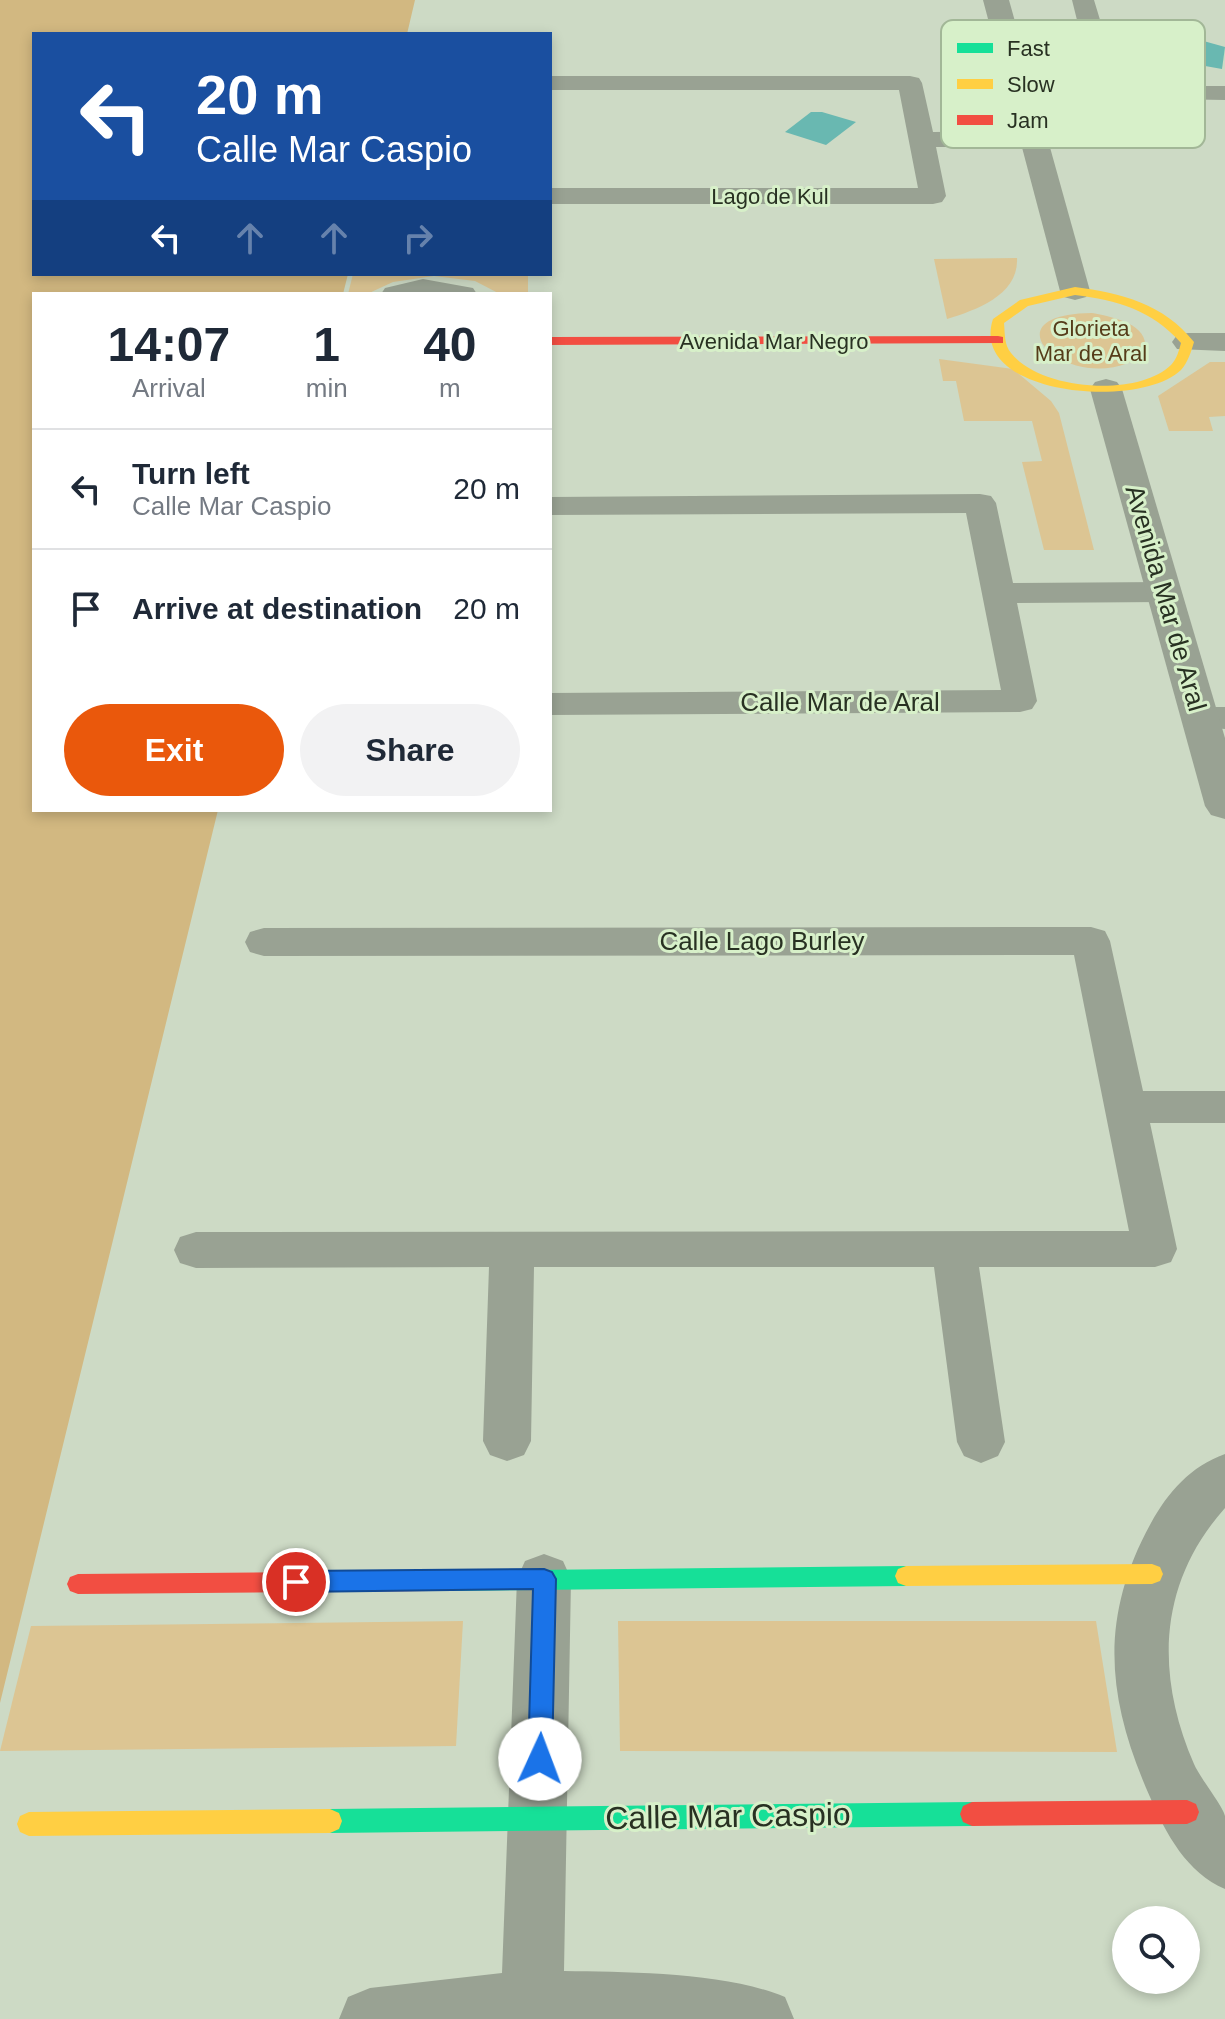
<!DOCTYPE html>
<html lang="en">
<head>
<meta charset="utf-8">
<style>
  body { margin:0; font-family:Arial,sans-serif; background:#f2f2f3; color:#1f2937; height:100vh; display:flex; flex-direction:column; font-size:30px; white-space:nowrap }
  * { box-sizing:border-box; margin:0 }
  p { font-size:26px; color:#747a83 }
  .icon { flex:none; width:44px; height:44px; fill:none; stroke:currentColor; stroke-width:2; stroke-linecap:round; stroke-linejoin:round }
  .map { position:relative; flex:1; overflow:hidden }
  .side { position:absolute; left:32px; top:292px; width:520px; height:520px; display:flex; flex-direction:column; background:#fff; border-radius:0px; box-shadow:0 4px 12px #0003 }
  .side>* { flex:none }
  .top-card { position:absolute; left:32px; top:32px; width:520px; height:244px; border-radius:0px; box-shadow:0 4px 12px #0003; background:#1a4fa0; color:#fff; overflow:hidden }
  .tools { position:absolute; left:1112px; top:1906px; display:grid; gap:16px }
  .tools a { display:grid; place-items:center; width:88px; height:88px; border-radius:50%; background:#fff; box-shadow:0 4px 12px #0003; font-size:40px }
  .pin { position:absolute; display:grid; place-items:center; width:68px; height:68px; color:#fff; margin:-34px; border:4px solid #fff; border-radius:50%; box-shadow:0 2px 8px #0007 }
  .me { position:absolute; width:88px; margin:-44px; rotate:2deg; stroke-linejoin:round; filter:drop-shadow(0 0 6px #0008) }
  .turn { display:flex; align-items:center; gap:28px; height:168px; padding:0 32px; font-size:36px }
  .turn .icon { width:104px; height:104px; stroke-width:2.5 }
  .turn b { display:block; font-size:56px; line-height:68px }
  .lanes { display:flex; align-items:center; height:76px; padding:0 32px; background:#0003; justify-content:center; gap:40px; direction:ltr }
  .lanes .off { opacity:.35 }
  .eta { display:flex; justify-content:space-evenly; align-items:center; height:136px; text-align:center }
  .eta b { font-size:48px; font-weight:600; line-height:56px }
  .primary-button { display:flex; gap:16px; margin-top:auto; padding:16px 32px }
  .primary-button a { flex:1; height:92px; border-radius:48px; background:#ea580c; color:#fff; font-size:32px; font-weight:600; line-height:92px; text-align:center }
  .primary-button a+a { background:#f2f2f3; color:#1f2937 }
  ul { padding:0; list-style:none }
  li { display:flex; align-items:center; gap:24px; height:120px; padding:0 32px; border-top:2px solid #e0e1e3 }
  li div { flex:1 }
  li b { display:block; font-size:30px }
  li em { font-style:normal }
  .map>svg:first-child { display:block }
  .green { fill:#dcc593 }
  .forest { fill:#d2b881 }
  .water { fill:#69b8b1 }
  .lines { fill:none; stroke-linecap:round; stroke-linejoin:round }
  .lane { fill:#99a293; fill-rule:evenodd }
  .street { fill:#99a293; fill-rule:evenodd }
  .fast { fill:#16e098; fill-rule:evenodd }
  .slow { fill:#ffcf43; fill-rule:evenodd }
  .jam { fill:#f24e42; fill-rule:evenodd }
  .route { fill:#1a73e8; stroke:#114b97; stroke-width:2 }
  .labels { text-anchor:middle; stroke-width:6; stroke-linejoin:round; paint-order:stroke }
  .far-street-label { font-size:22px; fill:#283122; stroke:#d7f0c9 }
  .far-park-label { font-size:22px; fill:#553c19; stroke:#d7f0c9 }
  .street-label { font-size:26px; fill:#283122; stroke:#d7f0c9 }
  .near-street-label { font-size:32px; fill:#283122; stroke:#d7f0c9 }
  .key { fill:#d7f0c9; stroke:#a2b797; stroke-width:2 }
  .key-label { font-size:22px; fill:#283122 }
</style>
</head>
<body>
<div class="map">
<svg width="1225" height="2019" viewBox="0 0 1225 2019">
  <rect width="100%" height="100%" fill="#cddac5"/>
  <!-- green -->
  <g class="green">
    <path d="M1017 258C1019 295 976 310 947 319L934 259Z"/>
    <polygon points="353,274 528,274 528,294 500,294 475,281 434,276 393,282 367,294 348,294"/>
    <path d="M1092 313C1108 316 1148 323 1145 347 1144 355 1134 360 1128 363 1062 389 987 314 1092 313Z"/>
    <polygon points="939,359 1013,369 1051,401 1059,413 1094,550 1044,550 1022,462 1042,461 1032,421 964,421 956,381 943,381"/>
    <polygon points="1210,362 1225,362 1225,416 1209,417 1213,431 1169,431 1158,396"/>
    <polygon points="463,1621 456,1746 0,1751 31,1626"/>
    <polygon points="618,1621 1096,1621 1117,1752 620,1751"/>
  </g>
  <!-- forest -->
  <polygon class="forest" points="0,0 415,0 407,34 34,34 34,274 348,274 343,294 34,294 34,810 218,810 0,1703"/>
  <!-- water -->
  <g class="water">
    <polygon points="1200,40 1225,47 1222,69 1177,61"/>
    <polygon points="811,112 822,112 856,122 826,145 785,132"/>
  </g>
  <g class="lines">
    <!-- lane -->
    <g class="lane">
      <polygon points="1072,0 1094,0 1107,43 1126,86 1225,86 1225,100 1108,98 1086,50 1008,50 1000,48 996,43 1000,38 1008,36 1081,36"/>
      <polygon points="550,76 910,76 919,78 922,83 933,132 1034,131 1043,134 1047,139 1043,144 1034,147 936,147 946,196 942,202 933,204 550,204 550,188 918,188 899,90 550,90"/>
      <polygon points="980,494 991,496 996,503 1013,583 1164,582 1176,585 1180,592 1176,599 1164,602 1017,603 1037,701 1032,709 1020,712 550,715 550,693 1001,690 966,513 550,515 550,497"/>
      <polygon points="1200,707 1225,707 1225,729 1188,726 1182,718 1188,710"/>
      <polygon points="1091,927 1105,931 1110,941 1143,1091 1225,1091 1225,1123 1150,1123 1177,1249 1171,1262 1155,1267 979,1267 1005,1442 998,1456 981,1463 964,1456 957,1442 934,1267 534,1267 531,1441 524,1455 507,1461 490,1455 483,1441 489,1267 196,1268 180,1263 174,1250 180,1237 196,1232 1129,1231 1074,955 264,956 250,952 245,942 250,932 264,928"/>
    </g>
    <!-- street -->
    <g class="street">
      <polygon points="983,0 1009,0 1090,291 1086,297 1075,300 1064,297 1060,291"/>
      <polygon points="423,279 473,288 477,294 381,294 385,288"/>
      <polygon points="1188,333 1225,333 1225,351 1177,349 1172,342 1177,335"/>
      <polygon points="1106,379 1117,382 1122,389 1225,738 1225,819 1211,815 1205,806 1090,389 1095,382"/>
      <path d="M1225 1454V1508C1158 1583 1155 1674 1194 1764 1200 1778 1223 1806 1225 1816 1225 1838 1225 1866 1225 1889 1187 1873 1166 1834 1150 1797 1107 1700 1098 1619 1151 1523 1168 1492 1191 1466 1225 1454Z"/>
      <path d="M544 1554 563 1561 571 1579 564 1971C629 1972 725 1972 785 1997L794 2019H339L348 1997 370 1988 502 1973 517 1579 525 1561Z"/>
    </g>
    <!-- fast -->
    <g class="fast">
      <polygon points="906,1566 914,1569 917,1576 914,1583 906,1586 429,1591 421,1588 418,1581 421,1574 429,1571"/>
      <polygon points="972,1802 981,1806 984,1814 981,1822 972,1826 330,1833 321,1829 318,1821 321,1813 330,1809"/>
    </g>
    <!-- slow -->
    <g class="slow">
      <path d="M1075 287C1121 293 1164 304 1194 342 1191 352 1188 362 1181 370 1140 410 968 396 993 319L1020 300ZM1075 295C1117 300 1152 310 1181 343 1179 350 1177 359 1171 365 1137 398 1040 390 1011 353 1004 345 1005 333 1004 323L1028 306Z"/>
      <polygon points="1152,1564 1160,1567 1163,1574 1160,1581 1152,1584 906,1586 898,1583 895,1576 898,1569 906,1566"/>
      <polygon points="330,1809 339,1813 342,1821 339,1829 330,1833 29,1836 20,1832 17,1824 20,1816 29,1812"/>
    </g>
    <!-- jam -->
    <g class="jam">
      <polygon points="998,336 1003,337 1003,343 550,345 550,337"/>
      <polygon points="429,1571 437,1574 440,1581 437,1588 429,1591 78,1594 70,1591 67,1584 70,1577 78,1574"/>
      <polygon points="1187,1800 1196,1804 1199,1812 1196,1820 1187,1824 972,1826 963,1822 960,1814 963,1806 972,1802"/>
    </g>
  </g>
  <!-- route -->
  <polygon class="route" points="544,1569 552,1572 556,1579 552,1759 548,1767 540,1770 531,1767 528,1759 533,1589 296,1592 288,1589 284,1582 288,1574 296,1571"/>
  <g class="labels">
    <!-- far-street labels -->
    <g class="far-street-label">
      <text x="770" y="204">Lago de Kul</text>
      <text x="774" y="349">Avenida Mar Negro</text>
    </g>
    <!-- far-park labels -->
    <g class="far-park-label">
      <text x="1091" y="336">Glorieta<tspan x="1091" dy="25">Mar de Aral</tspan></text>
    </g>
    <!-- street labels -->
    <g class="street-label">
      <text transform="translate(1166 598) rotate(74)" y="9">Avenida Mar de Aral</text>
      <text x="840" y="711">Calle Mar de Aral</text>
      <text x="762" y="950">Calle Lago Burley</text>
    </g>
    <!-- near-street labels -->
    <g class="near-street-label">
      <text transform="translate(728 1816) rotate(-1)" y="11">Calle Mar Caspio</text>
    </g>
  </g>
  <!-- legend -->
  <rect x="941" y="20" width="264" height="128" rx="12" class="key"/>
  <rect x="957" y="43" width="36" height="10" fill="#16e098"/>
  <rect x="957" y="79" width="36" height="10" fill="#ffcf43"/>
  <rect x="957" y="115" width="36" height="10" fill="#f24e42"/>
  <g class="key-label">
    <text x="1007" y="56">Fast</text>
    <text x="1007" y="92">Slow</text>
    <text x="1007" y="128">Jam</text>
  </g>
</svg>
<div class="tools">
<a><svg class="icon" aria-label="search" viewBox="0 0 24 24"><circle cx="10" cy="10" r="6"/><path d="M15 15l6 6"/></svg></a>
</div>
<div class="pin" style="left:296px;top:1582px;background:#d93025"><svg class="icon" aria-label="arrive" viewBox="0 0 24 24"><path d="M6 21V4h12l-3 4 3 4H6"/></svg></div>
<svg class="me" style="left:540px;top:1759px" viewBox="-20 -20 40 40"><circle r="19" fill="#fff"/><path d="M0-13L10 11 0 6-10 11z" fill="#1a73e8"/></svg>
<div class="top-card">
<div class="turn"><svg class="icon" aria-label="left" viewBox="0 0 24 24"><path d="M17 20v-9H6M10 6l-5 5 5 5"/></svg><div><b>20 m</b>Calle Mar Caspio</div></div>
<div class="lanes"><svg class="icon" aria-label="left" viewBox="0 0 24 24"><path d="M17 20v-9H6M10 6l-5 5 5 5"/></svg><svg class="icon off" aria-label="ahead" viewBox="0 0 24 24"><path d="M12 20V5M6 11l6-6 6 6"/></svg><svg class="icon off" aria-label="ahead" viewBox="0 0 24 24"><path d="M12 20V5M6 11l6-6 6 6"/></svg><svg class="icon off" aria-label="right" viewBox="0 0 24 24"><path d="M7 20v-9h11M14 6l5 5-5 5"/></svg></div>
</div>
<section class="side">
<div class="eta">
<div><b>14:07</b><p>Arrival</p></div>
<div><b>1</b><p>min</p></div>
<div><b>40</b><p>m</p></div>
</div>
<ul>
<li><svg class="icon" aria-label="left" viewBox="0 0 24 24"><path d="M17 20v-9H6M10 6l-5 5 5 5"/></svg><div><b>Turn left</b><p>Calle Mar Caspio</p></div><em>20 m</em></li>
<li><svg class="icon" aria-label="arrive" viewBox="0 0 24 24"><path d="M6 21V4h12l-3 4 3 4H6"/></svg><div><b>Arrive at destination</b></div><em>20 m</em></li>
</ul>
<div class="primary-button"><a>Exit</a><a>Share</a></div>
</section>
</div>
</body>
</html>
